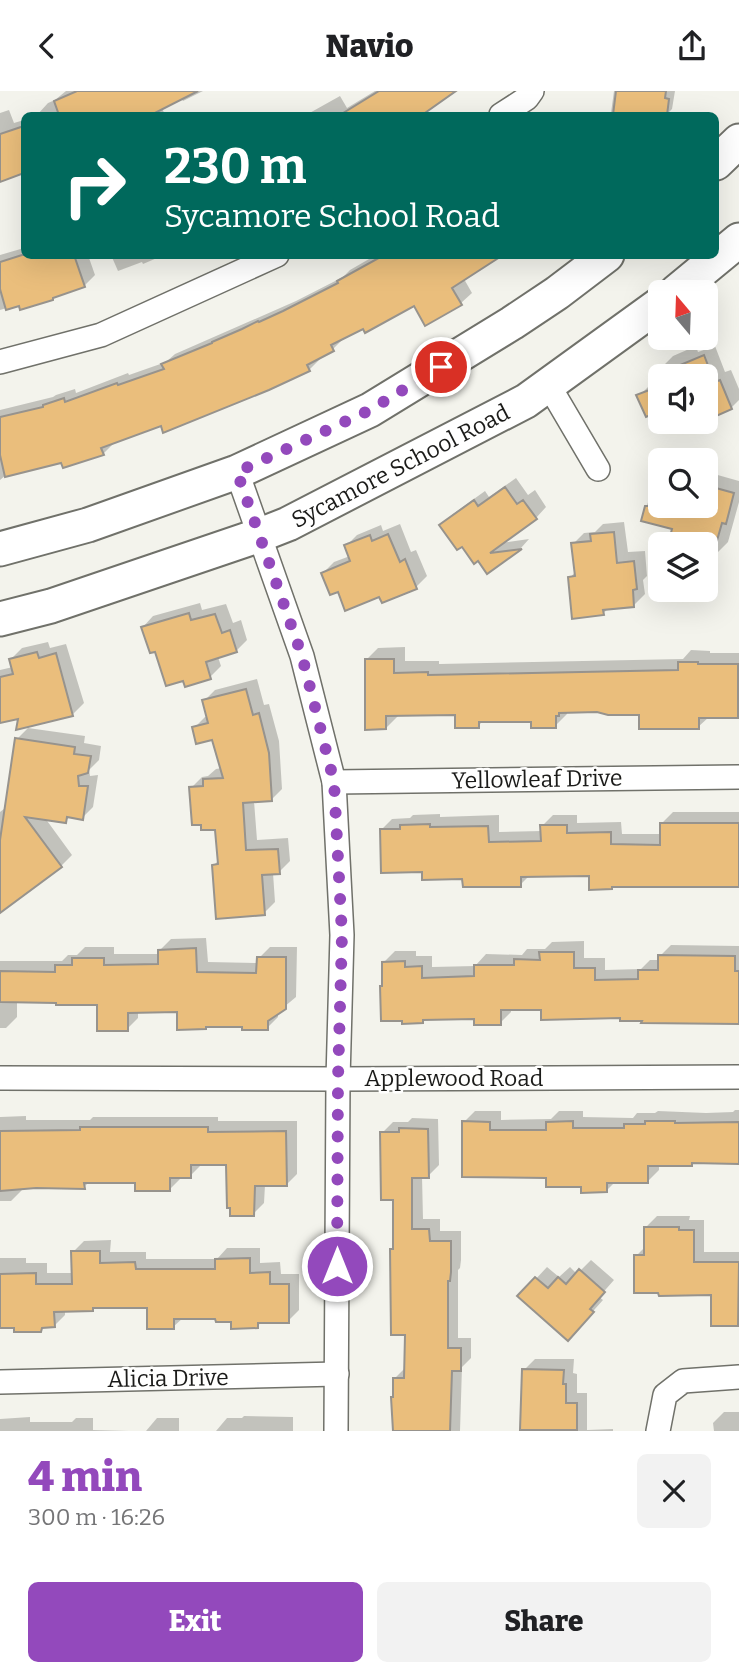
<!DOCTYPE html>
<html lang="en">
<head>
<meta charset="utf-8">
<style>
  body { margin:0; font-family:Bitter,serif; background:#f2f2f2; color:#202124; height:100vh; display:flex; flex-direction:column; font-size:26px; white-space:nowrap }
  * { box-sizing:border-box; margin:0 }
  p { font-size:23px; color:#757577 }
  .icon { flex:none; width:38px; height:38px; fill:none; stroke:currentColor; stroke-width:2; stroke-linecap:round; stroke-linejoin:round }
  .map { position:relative; height:1340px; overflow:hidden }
  .details { display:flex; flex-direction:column; background:#fff; flex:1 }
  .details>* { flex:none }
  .top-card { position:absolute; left:21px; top:21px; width:698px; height:147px; border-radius:10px; box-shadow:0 7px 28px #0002; background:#00695c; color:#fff; overflow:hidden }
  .needle { width:46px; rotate:341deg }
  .buttons { position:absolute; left:648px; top:189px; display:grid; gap:14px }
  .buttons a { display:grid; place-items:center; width:70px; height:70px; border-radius:10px; background:#fff; box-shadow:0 7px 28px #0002; font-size:35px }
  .pin { position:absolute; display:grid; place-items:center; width:60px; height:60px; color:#fff; margin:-30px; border:4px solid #fff; border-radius:50%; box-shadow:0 2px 7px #0007 }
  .me { position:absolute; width:77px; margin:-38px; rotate:0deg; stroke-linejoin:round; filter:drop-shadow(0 0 5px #0008) }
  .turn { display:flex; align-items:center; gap:24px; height:147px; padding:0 28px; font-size:32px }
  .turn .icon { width:91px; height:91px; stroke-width:2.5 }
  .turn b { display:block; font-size:49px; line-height:60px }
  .round { display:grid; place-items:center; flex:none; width:74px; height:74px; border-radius:10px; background:#f2f2f2 }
  .headline { display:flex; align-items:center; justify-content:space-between; height:119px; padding:0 28px }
  h1 { font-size:42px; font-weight:800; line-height:52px; color:#9349bc }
  .button { display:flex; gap:14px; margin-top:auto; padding:14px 28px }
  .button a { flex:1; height:80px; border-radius:10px; background:#9349bc; color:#fff; font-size:28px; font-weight:800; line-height:80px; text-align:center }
  .button a+a { background:#f2f2f2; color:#202124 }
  header { display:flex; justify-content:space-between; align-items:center; height:91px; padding:0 28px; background:#fff; font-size:32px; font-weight:800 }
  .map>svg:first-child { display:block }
  .shadow { fill:#0003 }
  .building { fill:#eabe7c; stroke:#97938d; stroke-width:2 }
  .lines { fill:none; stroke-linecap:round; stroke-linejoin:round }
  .street-casing { stroke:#70716a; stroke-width:26 }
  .secondary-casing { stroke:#70716a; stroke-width:37 }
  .street { stroke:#fff; stroke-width:23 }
  .secondary { stroke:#fff; stroke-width:33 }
  .route { stroke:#9349bc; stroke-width:12; stroke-dasharray:0 21.6 }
  .labels { text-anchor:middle; stroke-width:5; stroke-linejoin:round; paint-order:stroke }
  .street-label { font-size:23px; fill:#1b1b19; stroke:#fffffe }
</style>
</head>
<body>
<header><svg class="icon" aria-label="back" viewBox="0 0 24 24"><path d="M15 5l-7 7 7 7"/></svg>Navio<svg class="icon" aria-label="share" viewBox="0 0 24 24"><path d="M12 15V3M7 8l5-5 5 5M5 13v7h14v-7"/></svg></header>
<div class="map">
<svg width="739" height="1340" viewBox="0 0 739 1340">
  <rect width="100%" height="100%" fill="#f3f3ec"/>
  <!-- shadow -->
  <g class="shadow">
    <polygon points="66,0 203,0 183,10 181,7 162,17 165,24 37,24 48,12 55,9"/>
    <polygon points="375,0 453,0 417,24 306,24 340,5 347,17"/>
    <polygon points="614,0 675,0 672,18 666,24 617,24 618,23 611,22"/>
    <polygon points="9,19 14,32 24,29 24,80 0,89 0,22"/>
    <polygon points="24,157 24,164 88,164 95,184 84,195 56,204 53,208 20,213 0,219 0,164"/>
    <polygon points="111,164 164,164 143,173 142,171 118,180"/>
    <polygon points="376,164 500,164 464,188 472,202 461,212 415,213 364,236 344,247 333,258 319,266 320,268 309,279 114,352 103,363 63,370 6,384 0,389 0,319 53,306 56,304 75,298 76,302 128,282 129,284 166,271 175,263 296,210 343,186 350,179"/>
    <polygon points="696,255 698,261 715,255 725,281 731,279 739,298 739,309 731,317 705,328 705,285 666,285 662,276 673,265"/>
    <polygon points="660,289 660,331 680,331 662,338 655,320 639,305 650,294"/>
    <polygon points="707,381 739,390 739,411 728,451 717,462 705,458 705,453 670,452 674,437 643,428 649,408 660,396 660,415 705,415 705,383"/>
    <polygon points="516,387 528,404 535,399 546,416 536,427 501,452 529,448 521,457 487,481 478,468 442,434 453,423 485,400 489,406"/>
    <polygon points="624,431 628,461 645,460 647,485 643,489 645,503 634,514 609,516 603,523 570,487 576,480 573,453 584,442 595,441 603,433"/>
    <polygon points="400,433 411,461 416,459 427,485 416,496 380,504 338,499 323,482 334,471 350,465 346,455 357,444 381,434 383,440"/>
    <polygon points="200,512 202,519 226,513 233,532 241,529 247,549 236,560 218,566 221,575 210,586 156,559 143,536 153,525"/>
    <polygon points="48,551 50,557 66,553 84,612 73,623 18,636 20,625 0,631 0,579 13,576 11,568 22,557"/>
    <polygon points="405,556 405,570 439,570 439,573 683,568 691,559 710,560 710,562 739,562 739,626 709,626 698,636 640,622 567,620 567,623 555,635 533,629 484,629 478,635 456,623 398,625 386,637 366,569 378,557"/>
    <polygon points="257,588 264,614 269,613 279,650 282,698 271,709 254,710 257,749 288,747 290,770 279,781 273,782 275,811 264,822 214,774 219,769 217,737 191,697 202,686 208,685 216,678 222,677 213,647 194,637 205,626 208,625 204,610 215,599"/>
    <polygon points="28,637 85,645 84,652 101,655 99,669 89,679 90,685 98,684 93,716 82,727 71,725 65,730 45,727 72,764 61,775 0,820 0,721 9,714 17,648"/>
    <polygon points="673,721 739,721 739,794 590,783 530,784 520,794 464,786 423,779 381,739 392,728 410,727 413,724 440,723 440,726 499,724 499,741 542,740 542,735 553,724 577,724 577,732 621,731 622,743 662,743 662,732"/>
    <polygon points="206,847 208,871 258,872 259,867 270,856 297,856 296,906 278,921 278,926 267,937 244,934 178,919 138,920 138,927 127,938 99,912 17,910 17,926 6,937 0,937 0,870 62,870 68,864 77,864 85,856 114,856 114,863 160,863 160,859 171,848"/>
    <polygon points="584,850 584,867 605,867 605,879 641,878 650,869 660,869 660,865 671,854 739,855 739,931 622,926 542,918 511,917 511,921 500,932 475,926 425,927 423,930 384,893 384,871 395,860 416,860 416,865 432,865 432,876 475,875 486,863 522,864 527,858 545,858 552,851"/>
    <polygon points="735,1019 739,1019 739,1071 694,1071 692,1073 659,1073 659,1079 648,1090 616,1090 606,1100 548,1085 464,1031 475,1020 501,1020 501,1029 551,1028 559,1020 583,1020 583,1026 633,1027 637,1022 655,1022 658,1020 706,1022 733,1021"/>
    <polygon points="26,1025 26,1029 90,1029 93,1026 218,1026 218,1030 297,1030 297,1083 286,1094 265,1094 264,1112 253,1123 228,1072 201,1074 190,1085 181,1085 181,1087 170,1098 137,1090 90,1090 84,1096 22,1097 22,1099 11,1110 0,1110 0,1026"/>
    <polygon points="412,1027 438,1028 439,1074 428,1085 422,1085 423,1128 440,1128 440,1140 461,1140 461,1169 460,1177 458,1179 458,1247 471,1247 471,1267 462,1276 460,1340 394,1340 395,1287 406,1276 406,1242 392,1159 394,1156 395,1107 382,1042 393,1031 408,1031"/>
    <polygon points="657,1125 690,1125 689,1129 704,1129 704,1161 739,1161 739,1231 737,1233 712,1202 636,1165 646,1155 646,1136"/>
    <polygon points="111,1149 110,1161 146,1161 146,1168 217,1168 227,1157 260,1157 260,1172 280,1171 281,1183 299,1183 299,1219 288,1230 262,1230 257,1236 233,1229 217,1227 183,1227 173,1236 148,1215 95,1215 92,1219 65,1219 65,1224 54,1235 45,1235 41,1239 16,1235 0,1235 0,1167 26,1167 26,1172 47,1172 47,1182 73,1182 73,1161 84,1150"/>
    <polygon points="591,1169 614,1189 599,1206 603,1209 578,1237 520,1205 547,1176 559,1186 570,1176 577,1183"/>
    <polygon points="535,1268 574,1268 573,1282 577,1283 577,1302 587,1302 587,1339 613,1338 613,1340 531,1340 524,1279"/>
    <polygon points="724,1321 739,1321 739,1340 714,1340 713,1332"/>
    <polygon points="244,1325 293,1326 293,1340 216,1340 227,1327 242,1327"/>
    <polygon points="30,1326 30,1331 72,1331 76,1327 93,1327 93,1339 129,1340 0,1340 0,1328"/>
    <polygon points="157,1327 179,1327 179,1340 146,1340"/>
  </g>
  <!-- building -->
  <g class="building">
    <polygon points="77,0 198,0 151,24 59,24 54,10"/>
    <polygon points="379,0 456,0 422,24 340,24"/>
    <polygon points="616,0 666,0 665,7 669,8 667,24 613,24"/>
    <polygon points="24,35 24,82 0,91 0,43"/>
    <polygon points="22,164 74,164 85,196 53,207 53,209 20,219 19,215 6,219 0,198 0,171"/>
    <polygon points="384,164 503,164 452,197 462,214 425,235 414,215 365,242 363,238 331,254 334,260 307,274 310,280 269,299 163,342 161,335 101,357 104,364 63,377 61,372 5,386 0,364 0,326 43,316 43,314 64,307 65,311 117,292 118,294 164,278 161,273 212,252 212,251 242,238 258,230 259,231 283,220 338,192 337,190"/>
    <polygon points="704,264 712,285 654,285"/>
    <polygon points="720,289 732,318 705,330 705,295"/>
    <polygon points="660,295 660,320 646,326 636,304"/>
    <polygon points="705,394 734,402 726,433 722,432 716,453 668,453 672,438 641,430 645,415 705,415"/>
    <polygon points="505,396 517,413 523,409 537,428 490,462 522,458 487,483 478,470 474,473 462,456 457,459 439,434 474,409 478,415"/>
    <polygon points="614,441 617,472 634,470 637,498 633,499 634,516 603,519 604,524 572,528 568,486 575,485 571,452 591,450 590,443"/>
    <polygon points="388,443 400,471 405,468 417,498 382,512 379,506 345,520 338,501 330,504 321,482 350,470 344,454 370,444 372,450"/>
    <polygon points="189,522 191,529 215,523 222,542 230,539 237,561 206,571 211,588 185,596 183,590 166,595 155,561 150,562 141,536"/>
    <polygon points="37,561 39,567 56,562 73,625 16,639 18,628 0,632 0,586 13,583 9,568"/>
    <polygon points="365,568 394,568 394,582 428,581 428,584 678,579 678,571 698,571 698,573 738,573 738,627 699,627 699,638 639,638 639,624 608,624 597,621 559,622 559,625 556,625 556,637 531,637 531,631 479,631 479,637 455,637 455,624 386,625 386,638 365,639"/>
    <polygon points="246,598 253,624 259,622 269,662 272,710 243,712 246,759 278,758 280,783 262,784 265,824 216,828 212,774 218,773 215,739 201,739 201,734 192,734 189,696 203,695 203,688 223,687 212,649 196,653 192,636 208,632 202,609"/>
    <polygon points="15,647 75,656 74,663 91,665 88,682 78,685 79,695 88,695 83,729 67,726 66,732 25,726 62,776 0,822 0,749"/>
    <polygon points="660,732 739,732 739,796 612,796 612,798 589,799 589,785 521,786 521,796 463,796 462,788 422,789 422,781 381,782 380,738 400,738 400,734 430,733 430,736 488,735 489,751 541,750 540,734 567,734 567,742 611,741 611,753 660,754"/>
    <polygon points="196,857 197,881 256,882 257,866 286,866 286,918 268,930 268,939 242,939 242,936 206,936 206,938 177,939 177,921 128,922 128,940 97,940 97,914 56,914 56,912 0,911 0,880 55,881 55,874 72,874 72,867 104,867 104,874 158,873 158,859"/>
    <polygon points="539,861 574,861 574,877 595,877 595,889 638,888 638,879 658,879 658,864 735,865 735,880 739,880 739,933 641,932 642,930 620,930 620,927 541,929 541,919 501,919 501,934 474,934 474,928 423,929 423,932 402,933 402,930 381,930 380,895 382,895 382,871 405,870 405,876 422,875 422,887 474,885 474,874 514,874 514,868 540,869"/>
    <polygon points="462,1030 490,1031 490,1039 546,1039 546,1031 573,1030 573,1037 624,1037 624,1033 645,1033 645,1030 675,1030 675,1032 739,1031 739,1073 692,1072 692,1075 648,1075 648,1092 607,1092 607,1101 581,1102 581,1096 546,1096 546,1087 462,1086"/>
    <polygon points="80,1036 208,1036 208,1041 286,1040 287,1095 255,1095 254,1125 230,1125 230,1117 227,1117 226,1074 191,1074 191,1087 170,1087 170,1100 135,1100 135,1092 84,1092 85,1098 36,1097 0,1100 0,1040 80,1039"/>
    <polygon points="399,1037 428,1038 429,1087 412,1087 412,1138 429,1138 430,1150 451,1150 451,1181 450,1190 448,1190 448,1257 461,1257 461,1280 452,1280 450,1340 393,1340 391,1306 393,1306 393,1287 404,1287 405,1244 391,1244 390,1158 393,1158 393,1109 381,1109 380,1041 399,1041"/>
    <polygon points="644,1136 679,1136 679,1139 694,1139 694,1171 739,1171 738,1235 711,1235 711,1204 659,1205 658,1202 634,1202 634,1164 644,1164"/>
    <polygon points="71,1160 100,1160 100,1172 135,1171 136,1178 215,1178 215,1168 250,1167 250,1182 270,1181 270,1193 289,1193 289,1232 258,1232 258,1237 231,1238 231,1231 216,1231 215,1228 174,1228 174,1238 147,1238 147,1217 93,1217 93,1220 54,1221 55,1236 42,1237 41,1241 14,1241 14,1237 0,1237 0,1183 36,1182 36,1193 72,1193"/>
    <polygon points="579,1178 605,1201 590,1218 594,1221 568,1250 517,1205 535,1186 548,1197 558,1186 566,1193"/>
    <polygon points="522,1278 564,1279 563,1293 566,1293 566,1312 577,1312 577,1339 520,1339"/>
  </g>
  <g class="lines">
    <defs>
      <g id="street">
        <polyline points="501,24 527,7 532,0"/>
        <polyline points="0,271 101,244 277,164"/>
        <polyline points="548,293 598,378"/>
        <polyline points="237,381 302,565 334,691 342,844 338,988 336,1340"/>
        <polyline points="334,691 739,686"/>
        <polyline points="0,987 338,988 739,986"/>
        <polyline points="0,1291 337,1283"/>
        <polyline points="658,1340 665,1304 683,1290 739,1286"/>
      </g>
      <g id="secondary">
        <polyline points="716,72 739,50"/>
        <polyline points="676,201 739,149"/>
        <polyline points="0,458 88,434 237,381 370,319 512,232 557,202 607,164"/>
        <path id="s1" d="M0 528 51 515 260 444 288 433 526 310 660 213"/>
      </g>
    </defs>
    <!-- street casing -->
    <use href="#street" class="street-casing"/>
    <!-- secondary casing -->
    <use href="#secondary" class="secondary-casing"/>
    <!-- street -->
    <use href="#street" class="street"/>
    <!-- secondary -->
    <use href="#secondary" class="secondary"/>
  </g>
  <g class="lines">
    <!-- route -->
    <polyline class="route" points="337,1175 338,988 342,844 334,691 302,565 237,381 370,319 441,276"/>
  </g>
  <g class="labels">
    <!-- street labels -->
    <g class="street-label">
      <text dy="8" stroke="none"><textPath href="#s1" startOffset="430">Sycamore School Road</textPath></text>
      <text transform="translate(537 688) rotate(-1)" y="8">Yellowleaf Drive</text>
      <text x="454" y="995">Applewood Road</text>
      <text transform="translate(168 1287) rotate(-1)" y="8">Alicia Drive</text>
    </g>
  </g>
</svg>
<div class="buttons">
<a><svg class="needle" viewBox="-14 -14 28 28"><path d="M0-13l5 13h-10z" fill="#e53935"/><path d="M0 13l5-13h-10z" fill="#757577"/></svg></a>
<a><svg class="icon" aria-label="sound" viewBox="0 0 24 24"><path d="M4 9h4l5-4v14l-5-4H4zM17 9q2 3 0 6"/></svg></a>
<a><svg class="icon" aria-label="search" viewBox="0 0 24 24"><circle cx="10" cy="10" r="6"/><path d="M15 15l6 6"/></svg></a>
<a><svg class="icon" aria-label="layers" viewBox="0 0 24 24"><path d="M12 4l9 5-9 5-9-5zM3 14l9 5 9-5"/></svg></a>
</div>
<div class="pin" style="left:441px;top:276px;background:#d93025"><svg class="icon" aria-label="arrive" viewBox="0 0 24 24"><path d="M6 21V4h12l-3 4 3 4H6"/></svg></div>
<svg class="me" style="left:337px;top:1175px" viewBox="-20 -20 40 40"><circle r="17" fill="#9349bc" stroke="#fff" stroke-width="3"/><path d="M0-11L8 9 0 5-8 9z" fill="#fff"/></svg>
<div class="top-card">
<div class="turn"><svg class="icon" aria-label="right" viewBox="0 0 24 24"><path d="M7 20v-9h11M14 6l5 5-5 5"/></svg><div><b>230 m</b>Sycamore School Road</div></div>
</div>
</div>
<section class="details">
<div class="headline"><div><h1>4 min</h1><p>300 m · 16:26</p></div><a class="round"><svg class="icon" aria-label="close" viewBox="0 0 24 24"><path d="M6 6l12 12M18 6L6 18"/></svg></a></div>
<div class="button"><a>Exit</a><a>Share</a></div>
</section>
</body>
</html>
